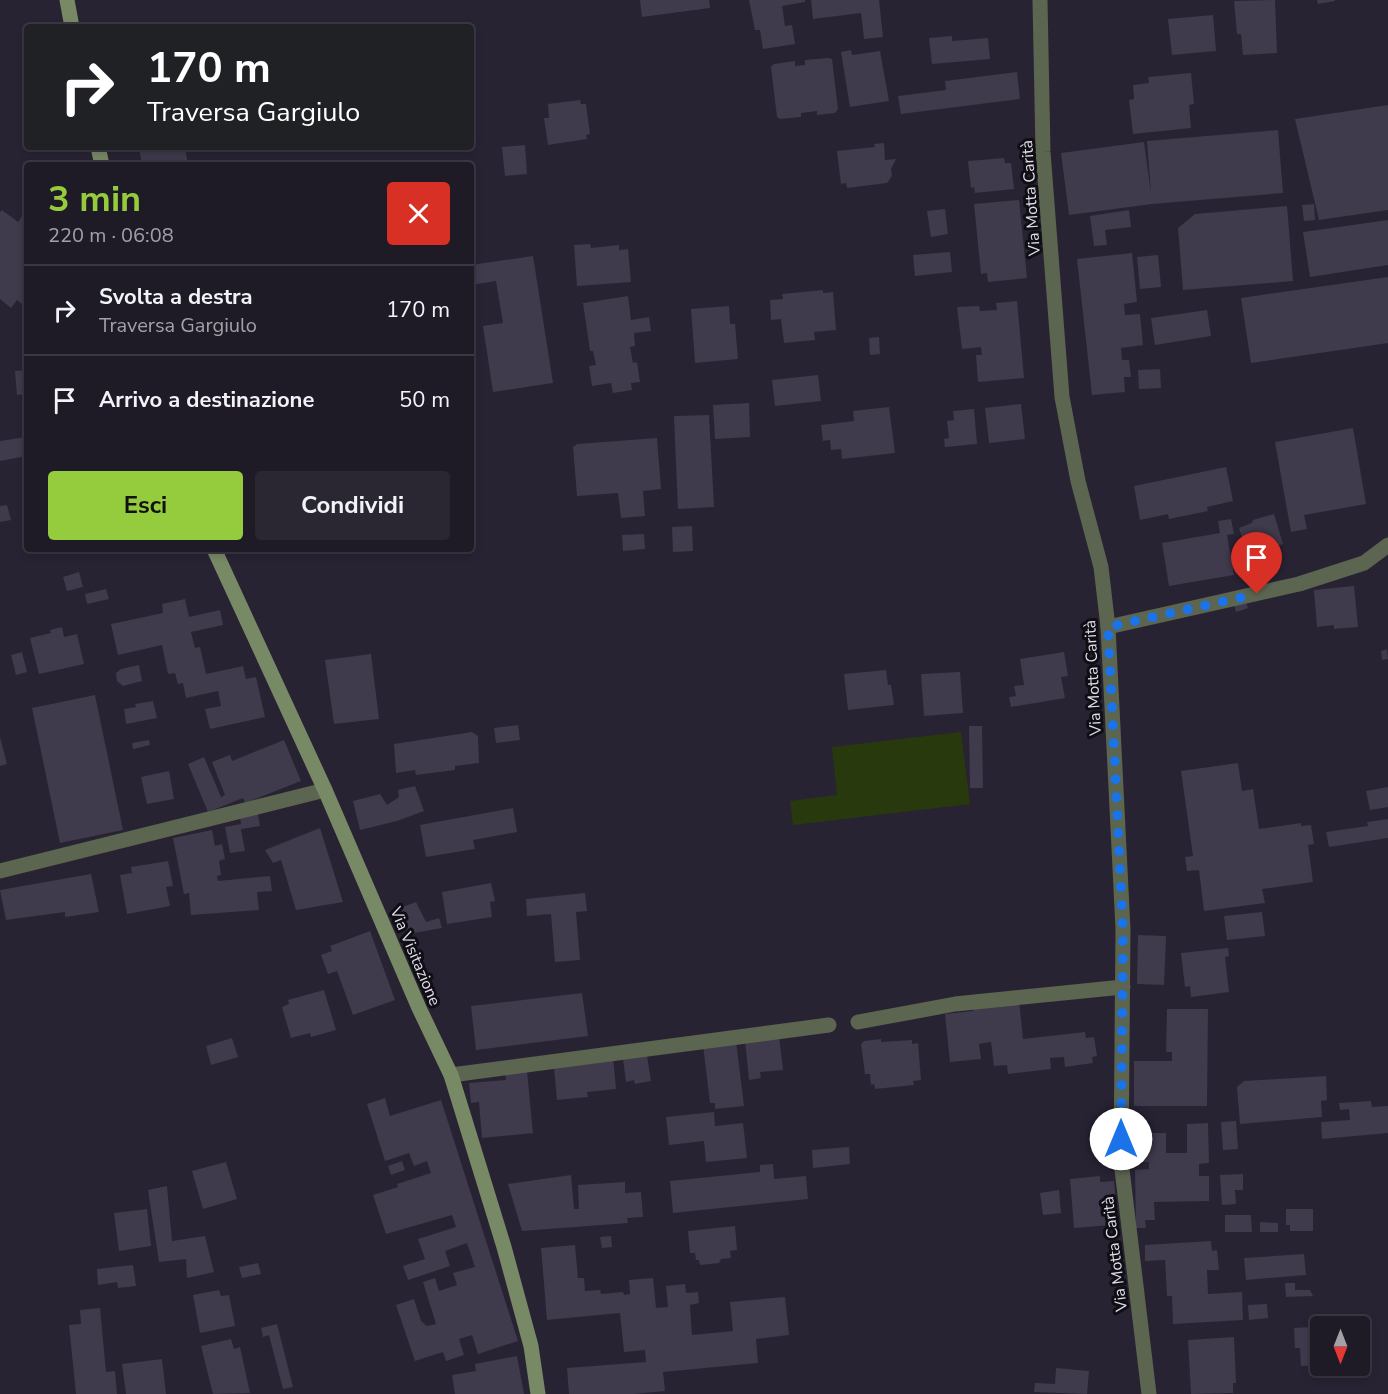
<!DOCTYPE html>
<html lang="it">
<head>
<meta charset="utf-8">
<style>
  body { margin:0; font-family:"Nunito Sans",sans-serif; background:#2b2732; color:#f1f3f6; height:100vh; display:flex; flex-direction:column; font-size:22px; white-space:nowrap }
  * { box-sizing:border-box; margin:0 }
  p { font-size:20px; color:#a1a1a7 }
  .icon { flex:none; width:33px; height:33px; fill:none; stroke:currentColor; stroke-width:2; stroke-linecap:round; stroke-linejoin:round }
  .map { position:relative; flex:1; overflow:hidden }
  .details { position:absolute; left:24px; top:162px; width:450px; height:390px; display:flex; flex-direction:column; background:#1e1a26; border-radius:6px; box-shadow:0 3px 9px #0003,0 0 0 2px #3c3843 }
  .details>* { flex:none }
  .banner { position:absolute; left:24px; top:24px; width:450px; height:126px; border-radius:6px; box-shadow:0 3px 9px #0003,0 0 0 2px #3c3843; background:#202124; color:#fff; overflow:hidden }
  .needle { width:39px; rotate:180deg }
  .buttons { position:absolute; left:1310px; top:1316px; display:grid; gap:12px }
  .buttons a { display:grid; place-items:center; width:60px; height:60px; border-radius:6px; background:#1e1a26; box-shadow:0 3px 9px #0003,0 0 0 2px #3c3843; font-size:30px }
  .pin { position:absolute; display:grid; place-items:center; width:51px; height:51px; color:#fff; margin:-62px -26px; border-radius:50% 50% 50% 0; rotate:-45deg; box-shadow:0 0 6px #0007 }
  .pin .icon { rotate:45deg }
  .me { position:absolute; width:66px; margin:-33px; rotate:0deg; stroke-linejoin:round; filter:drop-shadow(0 0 4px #0008) }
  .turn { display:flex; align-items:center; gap:21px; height:126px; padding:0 24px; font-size:27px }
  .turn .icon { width:78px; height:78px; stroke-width:2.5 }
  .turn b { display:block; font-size:42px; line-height:51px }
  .round { display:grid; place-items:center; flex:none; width:63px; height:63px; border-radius:6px; background:#2b2732 }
  .summary { display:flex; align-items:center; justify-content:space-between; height:102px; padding:0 24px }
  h1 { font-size:36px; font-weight:700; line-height:45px; color:#94cc3d }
  .cta { display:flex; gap:12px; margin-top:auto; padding:12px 24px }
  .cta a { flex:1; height:69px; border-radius:6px; background:#94cc3d; color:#111; font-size:24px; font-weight:700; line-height:69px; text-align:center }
  .cta a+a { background:#2b2732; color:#f1f3f6 }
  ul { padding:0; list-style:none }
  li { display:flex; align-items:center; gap:18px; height:90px; padding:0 24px; border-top:2px solid #3c3843 }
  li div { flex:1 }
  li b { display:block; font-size:22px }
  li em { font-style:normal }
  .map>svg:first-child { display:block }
  .green { fill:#283a0d }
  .building { fill:#3f3a4c }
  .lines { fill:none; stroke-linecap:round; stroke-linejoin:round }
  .street { stroke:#5b6550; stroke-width:15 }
  .secondary { stroke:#788966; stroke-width:15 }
  .route { stroke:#1a73e8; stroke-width:10; stroke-dasharray:0 18 }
  .labels { text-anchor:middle; stroke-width:6; stroke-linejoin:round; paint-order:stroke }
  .street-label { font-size:16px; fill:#e2dfea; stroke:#100e15 }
</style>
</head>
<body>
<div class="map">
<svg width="1388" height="1394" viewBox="0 0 1388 1394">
  <rect width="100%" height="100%" fill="#282333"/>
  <!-- green -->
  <polygon class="green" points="961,732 970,804 793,825 790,801 837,795 832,747"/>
  <!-- building -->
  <g class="building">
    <polygon points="640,0 709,0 710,8 642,17"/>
    <polygon points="749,0 805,0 805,2 782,6 785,26 792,25 795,44 763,49 760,30 755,30"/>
    <polygon points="811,0 879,0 883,37 864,39 861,13 813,19"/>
    <polygon points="1275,0 1277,53 1243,55 1241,34 1237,34 1234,1"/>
    <polygon points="1317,0 1335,0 1335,1 1318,4"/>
    <polygon points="1213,15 1216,51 1172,55 1168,19"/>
    <polygon points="952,36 952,41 988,38 990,59 932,64 929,38"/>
    <polygon points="851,50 852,55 880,51 889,101 850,107 841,52"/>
    <polygon points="828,58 832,59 838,109 835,113 817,115 817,111 801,113 801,117 780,119 777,117 771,67 774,64 795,61 795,66 805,65 805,60"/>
    <polygon points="1017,72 1020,99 901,114 898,96 946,90 945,81"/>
    <polygon points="1191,73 1194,104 1189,105 1191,128 1133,134 1129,100 1134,99 1133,85 1149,83 1148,77"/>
    <polygon points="580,100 581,104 586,104 590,134 586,135 587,139 548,145 544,118 549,118 548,104"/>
    <polygon points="1388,105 1388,210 1319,220 1295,119"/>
    <polygon points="1278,130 1283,193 1152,204 1069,215 1061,153 1144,142 1151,194 1147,141"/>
    <polygon points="884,143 885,160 896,159 891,169 892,176 887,183 847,188 846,183 841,184 837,151 875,147 874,144"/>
    <polygon points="525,145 527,174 505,176 502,147"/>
    <polygon points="139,147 185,147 188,165 142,165"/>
    <polygon points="1004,158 1005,163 1011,163 1014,189 975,193 974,187 971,188 968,161"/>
    <polygon points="1019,200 1027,278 988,282 987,273 981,274 974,204"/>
    <polygon points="1314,204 1315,220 1304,221 1302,205"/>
    <polygon points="1287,206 1293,281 1183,290 1178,228 1195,214"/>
    <polygon points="945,209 948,234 931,237 927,211"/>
    <polygon points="2,210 18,222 27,210 27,308 17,300 11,308 0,299 0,212"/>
    <polygon points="1129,210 1131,227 1105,230 1107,245 1094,246 1090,216"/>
    <polygon points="1388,220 1388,265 1310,277 1303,232"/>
    <polygon points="590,244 591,248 619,245 619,250 628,249 631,282 577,286 574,245"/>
    <polygon points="950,252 952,272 915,276 913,255"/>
    <polygon points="1132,253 1137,302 1124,304 1125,315 1140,314 1143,345 1121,348 1122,360 1129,360 1131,377 1124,377 1125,392 1092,395 1077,259"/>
    <polygon points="1158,255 1161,287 1140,289 1137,257"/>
    <polygon points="533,256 553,383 493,392 483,326 503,323 496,281 471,285 471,265"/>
    <polygon points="1388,277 1388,343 1251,363 1241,298"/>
    <polygon points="823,290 823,293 833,292 836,330 814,332 815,340 784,343 781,319 771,320 770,300 783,299 782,294"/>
    <polygon points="628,296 631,320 649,317 651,331 634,333 635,346 630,347 633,363 637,362 640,382 631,383 632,390 613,393 611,383 592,386 589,366 596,365 593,351 590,351 583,303"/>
    <polygon points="1017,301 1024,378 978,382 976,355 982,355 981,347 962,349 957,307 979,306 980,311 997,310 996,303"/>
    <polygon points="729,306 730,324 735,324 738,359 695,363 691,309"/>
    <polygon points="1207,310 1211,336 1155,345 1151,318"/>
    <polygon points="879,337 880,354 870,355 869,338"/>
    <polygon points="471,369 475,384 471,384"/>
    <polygon points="1160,369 1161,388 1139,389 1138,370"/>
    <polygon points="27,370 27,394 17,395 15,371"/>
    <polygon points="818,375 821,401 775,406 772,380"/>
    <polygon points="749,403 750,437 715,439 713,405"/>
    <polygon points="1021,404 1025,439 989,443 985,408"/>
    <polygon points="889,407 895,453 842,459 841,449 831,450 830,440 823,441 821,425 854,421 853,411"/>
    <polygon points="974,409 977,444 945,447 944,439 949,438 947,421 954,420 953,411"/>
    <polygon points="709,415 714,507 678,509 674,416"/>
    <polygon points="1353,428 1366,504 1304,515 1307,529 1291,532 1275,442"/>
    <polygon points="26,437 27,456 0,461 0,441"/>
    <polygon points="657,438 661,489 643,491 645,516 621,518 618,493 577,496 573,447 577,444"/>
    <polygon points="1226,467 1233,501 1207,507 1208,511 1169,519 1168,514 1140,520 1134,486"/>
    <polygon points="22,501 27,501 27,524 26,525"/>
    <polygon points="7,505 11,520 0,522 0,506"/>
    <polygon points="1274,514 1283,544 1258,553 1259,555 1249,559 1239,528 1252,523 1253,520"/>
    <polygon points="1231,519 1234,534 1227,535 1234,575 1169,586 1162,543 1220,533 1218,521"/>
    <polygon points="692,526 693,551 673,552 672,527"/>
    <polygon points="644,534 645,549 623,551 622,535"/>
    <polygon points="79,572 83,587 67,591 63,577"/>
    <polygon points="1354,586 1358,627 1334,629 1334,625 1317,627 1314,590"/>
    <polygon points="106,589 109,599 87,604 85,594"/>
    <polygon points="1245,598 1248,608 1236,612 1233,601"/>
    <polygon points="185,599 189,617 220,610 223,625 191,632 195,648 200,647 206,674 243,666 246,679 256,677 265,717 210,729 205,709 221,706 218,691 186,698 183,683 178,684 175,673 168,674 162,645 118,655 111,624 163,613 162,604"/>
    <polygon points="62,627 64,637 77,634 84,664 39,674 30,638 51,633 50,630"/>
    <polygon points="1387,649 1388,659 1382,660 1381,651"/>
    <polygon points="22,652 27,672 16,675 11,655"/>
    <polygon points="1064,652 1068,676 1061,677 1065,698 1011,707 1009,697 1016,696 1014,686 1024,685 1020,659"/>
    <polygon points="371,654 379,719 334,724 325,660"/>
    <polygon points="139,665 142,681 123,686 117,681 116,673 121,669"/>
    <polygon points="886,670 888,685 891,685 894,705 848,710 844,674"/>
    <polygon points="960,672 963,713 924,716 921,674"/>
    <polygon points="95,695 123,830 60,843 32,708"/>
    <polygon points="153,701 157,718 126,724 124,709 136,707 135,704"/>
    <polygon points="518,725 520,740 496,743 494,728"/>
    <polygon points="969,726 982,726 983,788 970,788"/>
    <polygon points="472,732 478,736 479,763 455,766 455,770 416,775 415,770 396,773 394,744"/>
    <polygon points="0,737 7,764 0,766"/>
    <polygon points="149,740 150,745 133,749 132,743"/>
    <polygon points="284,740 301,781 245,803 243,798 208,812 188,764 204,757 221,797 225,795 212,762 230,755 232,761"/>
    <polygon points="1238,763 1242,791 1253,789 1259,829 1301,823 1301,826 1311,825 1314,844 1308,845 1313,882 1262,889 1265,903 1204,911 1199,870 1187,871 1185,857 1193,856 1181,771"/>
    <polygon points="169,771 174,799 147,804 141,777"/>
    <polygon points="415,786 424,811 397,821 360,830 353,801 380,794 387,805 399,797 398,790"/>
    <polygon points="1388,787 1388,807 1370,810 1366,791"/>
    <polygon points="513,808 517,832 473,840 475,849 426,857 420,825"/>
    <polygon points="258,814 260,826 241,829 245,851 230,853 225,827 241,824 240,817"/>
    <polygon points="1388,819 1388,838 1329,847 1326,832 1368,826 1367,822"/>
    <polygon points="320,828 343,902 296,910 281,860 273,863 265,850"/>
    <polygon points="212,830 215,846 222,844 225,859 219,861 221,875 217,876 218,881 270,876 272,891 257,892 259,910 191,915 189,893 184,894 173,838"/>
    <polygon points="168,861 173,886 166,887 170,906 127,914 120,875 132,873 131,867"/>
    <polygon points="91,874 99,912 65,917 65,912 6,920 0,890"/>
    <polygon points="491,883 495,901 490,902 492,917 447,924 442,892"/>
    <polygon points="585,893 587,911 576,912 580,960 555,962 551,914 527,916 526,899"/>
    <polygon points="416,902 426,922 439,918 442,928 408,934 397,909"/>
    <polygon points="1262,912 1265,936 1227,940 1224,916"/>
    <polygon points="370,931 395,1000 353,1015 337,971 328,974 321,955 332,951 330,946"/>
    <polygon points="1138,935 1166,936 1164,985 1137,984"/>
    <polygon points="1228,948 1229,956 1225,957 1229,992 1191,997 1190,986 1185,987 1181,953"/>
    <polygon points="324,990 336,1030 311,1037 310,1033 291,1038 282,1007 289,1004 288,1000"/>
    <polygon points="582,993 588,1036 476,1050 471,1006"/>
    <polygon points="1019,1000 1023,1039 1085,1032 1086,1038 1094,1037 1097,1056 1092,1057 1093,1063 1065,1067 1064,1057 1050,1058 1051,1069 1008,1074 1007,1065 994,1066 991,1042 979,1044 981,1059 950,1062 945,1014 973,1011 972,1005"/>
    <polygon points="1167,1009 1208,1009 1207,1106 1134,1106 1134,1061 1172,1061 1172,1052 1166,1052"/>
    <polygon points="779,1036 783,1070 760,1072 761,1078 749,1080 745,1040"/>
    <polygon points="232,1038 238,1057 211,1065 206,1046"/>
    <polygon points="881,1039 881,1042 912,1040 912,1044 918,1043 921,1080 913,1081 914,1085 875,1089 874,1084 871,1085 870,1074 865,1074 861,1044 864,1041"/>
    <polygon points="736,1041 744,1106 715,1109 715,1103 710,1103 703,1045"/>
    <polygon points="647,1055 651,1081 635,1084 634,1080 626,1082 623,1059"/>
    <polygon points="613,1057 616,1089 587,1092 588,1097 557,1100 554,1068"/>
    <polygon points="527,1071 533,1133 482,1138 479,1102 471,1103 469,1083 506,1080 505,1073"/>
    <polygon points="1326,1076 1327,1100 1321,1101 1322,1117 1240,1124 1237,1087 1244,1081"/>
    <polygon points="385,1098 390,1116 441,1100 518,1341 478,1354 472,1335 459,1339 464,1355 446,1361 443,1352 415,1361 396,1305 414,1299 421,1321 427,1326 436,1324 423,1282 435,1278 439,1291 457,1285 453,1273 475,1267 467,1243 445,1251 450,1266 408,1280 403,1266 425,1259 418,1239 456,1227 452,1215 386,1234 373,1195 398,1187 397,1184 431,1173 427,1161 414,1166 409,1153 385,1161 367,1104"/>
    <polygon points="1371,1101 1372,1107 1388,1106 1388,1133 1322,1139 1321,1122 1350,1120 1349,1109 1340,1110 1339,1103"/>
    <polygon points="714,1112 715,1126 743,1123 747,1158 706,1162 704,1141 669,1145 666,1117"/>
    <polygon points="1236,1121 1238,1149 1223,1150 1221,1122"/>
    <polygon points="1208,1123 1209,1163 1199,1164 1199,1176 1209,1176 1209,1201 1154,1202 1155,1220 1145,1220 1146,1228 1136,1228 1135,1170 1149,1169 1149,1162 1139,1162 1134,1160 1133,1138 1138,1133 1166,1133 1166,1153 1187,1153 1187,1124"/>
    <polygon points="849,1147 850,1164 813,1168 812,1150"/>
    <polygon points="402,1161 405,1170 391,1175 388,1166"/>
    <polygon points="226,1162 237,1199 203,1209 192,1171"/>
    <polygon points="773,1164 774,1179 806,1176 808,1199 673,1213 670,1181 760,1172 760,1165"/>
    <polygon points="1243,1174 1243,1190 1235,1190 1236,1204 1222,1205 1220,1175"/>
    <polygon points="571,1175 574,1209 579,1209 578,1185 625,1182 625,1193 641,1192 643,1217 627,1218 628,1223 522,1231 508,1184"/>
    <polygon points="1100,1176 1100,1182 1114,1181 1116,1204 1100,1205 1101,1214 1111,1214 1111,1225 1074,1228 1070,1179"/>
    <polygon points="167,1186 172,1241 205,1236 214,1272 187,1278 186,1259 159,1262 148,1190"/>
    <polygon points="1059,1190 1061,1213 1043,1215 1040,1193"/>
    <polygon points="147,1209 151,1246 119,1251 114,1213"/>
    <polygon points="1286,1209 1313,1209 1313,1231 1290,1231 1290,1225 1286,1225"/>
    <polygon points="1225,1215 1251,1215 1252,1232 1225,1232"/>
    <polygon points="1260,1222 1278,1223 1278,1232 1260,1232"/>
    <polygon points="735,1226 737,1250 730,1251 731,1258 721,1259 719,1263 700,1265 699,1260 696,1260 695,1253 690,1253 688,1231"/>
    <polygon points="611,1236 612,1247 602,1248 600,1237"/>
    <polygon points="1211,1241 1212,1251 1217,1250 1219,1270 1207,1270 1208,1294 1242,1292 1243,1320 1173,1324 1172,1296 1167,1296 1165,1260 1145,1261 1145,1245"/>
    <polygon points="575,1245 578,1278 584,1278 585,1291 600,1290 601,1294 623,1292 624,1295 630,1294 629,1280 653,1278 656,1308 668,1307 666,1286 685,1284 686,1293 698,1292 699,1303 690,1305 692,1335 733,1331 730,1302 785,1297 789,1335 756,1339 758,1363 663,1372 665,1391 634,1394 569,1394 567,1368 646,1362 645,1350 624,1352 620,1313 547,1320 541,1248"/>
    <polygon points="1304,1254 1306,1275 1246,1280 1244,1258"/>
    <polygon points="258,1263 261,1274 242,1278 239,1267"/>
    <polygon points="133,1265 136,1286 118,1288 117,1282 98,1285 97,1269"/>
    <polygon points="1285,1283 1295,1283 1295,1290 1310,1290 1313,1296 1286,1297"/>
    <polygon points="219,1290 221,1296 229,1295 235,1326 200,1333 193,1295"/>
    <polygon points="1267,1304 1268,1318 1249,1320 1248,1305"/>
    <polygon points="100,1308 106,1372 115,1371 117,1394 76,1394 69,1325 81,1324 80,1310"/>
    <polygon points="277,1324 293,1387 283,1389 269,1335 263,1337 261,1328"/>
    <polygon points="1312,1327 1312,1333 1320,1333 1320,1365 1301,1366 1300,1348 1295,1348 1294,1328"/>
    <polygon points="1234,1337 1236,1383 1233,1383 1233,1393 1191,1394 1188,1340"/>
    <polygon points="231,1339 234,1349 240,1347 250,1393 213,1394 201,1346"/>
    <polygon points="517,1356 524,1394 455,1394 452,1375 476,1371 475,1364"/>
    <polygon points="162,1359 166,1394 126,1394 122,1364"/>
    <polygon points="1056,1368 1089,1371 1087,1394 1034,1392 1035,1383 1055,1384"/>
  </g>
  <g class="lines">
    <!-- street -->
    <g class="street">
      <polyline points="1040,0 1043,152 1062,397 1078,481 1101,567 1108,627 1123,929 1121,1161 1149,1394"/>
      <polyline points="1108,627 1299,584 1364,563 1388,545"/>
      <polyline points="0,871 325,790"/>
      <polyline points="858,1022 955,1004 1123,987"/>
      <polyline points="451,1075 829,1025"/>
    </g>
    <!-- secondary -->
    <g class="secondary">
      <polyline points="67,0 72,27"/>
      <polyline points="98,147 102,165"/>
      <polyline points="214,549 325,790 419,1008 451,1075 504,1247 531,1346 538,1394"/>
    </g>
  </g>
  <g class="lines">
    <!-- route -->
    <polyline class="route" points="1121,1139 1123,930 1108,627 1257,594"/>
  </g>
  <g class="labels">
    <!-- street labels -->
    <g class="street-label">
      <text transform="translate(1030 198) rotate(-94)" y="6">Via Motta Carità</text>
      <text transform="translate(1092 678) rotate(-93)" y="6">Via Motta Carità</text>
      <text transform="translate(416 956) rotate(67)" y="6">Via Visitazione</text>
      <text transform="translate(1114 1254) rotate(-97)" y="6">Via Motta Carità</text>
    </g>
  </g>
</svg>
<div class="buttons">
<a><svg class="needle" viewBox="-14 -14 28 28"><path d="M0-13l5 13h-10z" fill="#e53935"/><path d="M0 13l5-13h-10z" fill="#a1a1a7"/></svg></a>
</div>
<div class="pin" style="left:1257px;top:594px;background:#d93025"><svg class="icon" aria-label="arrive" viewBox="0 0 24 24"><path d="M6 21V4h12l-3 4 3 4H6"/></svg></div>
<svg class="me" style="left:1121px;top:1139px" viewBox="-20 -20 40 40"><circle r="19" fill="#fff"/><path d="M0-13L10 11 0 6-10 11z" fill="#1a73e8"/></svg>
<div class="banner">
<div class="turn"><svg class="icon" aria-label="right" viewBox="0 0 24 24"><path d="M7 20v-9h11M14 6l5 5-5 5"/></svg><div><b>170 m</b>Traversa Gargiulo</div></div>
</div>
<section class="details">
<div class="summary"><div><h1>3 min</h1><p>220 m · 06:08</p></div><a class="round" style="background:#d93025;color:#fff"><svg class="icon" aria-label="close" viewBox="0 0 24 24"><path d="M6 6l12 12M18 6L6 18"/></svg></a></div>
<ul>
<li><svg class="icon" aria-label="right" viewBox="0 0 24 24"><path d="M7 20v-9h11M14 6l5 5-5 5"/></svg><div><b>Svolta a destra</b><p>Traversa Gargiulo</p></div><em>170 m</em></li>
<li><svg class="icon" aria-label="arrive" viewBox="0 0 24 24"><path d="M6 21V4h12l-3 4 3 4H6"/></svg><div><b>Arrivo a destinazione</b></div><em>50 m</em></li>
</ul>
<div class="cta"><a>Esci</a><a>Condividi</a></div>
</section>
</div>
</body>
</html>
